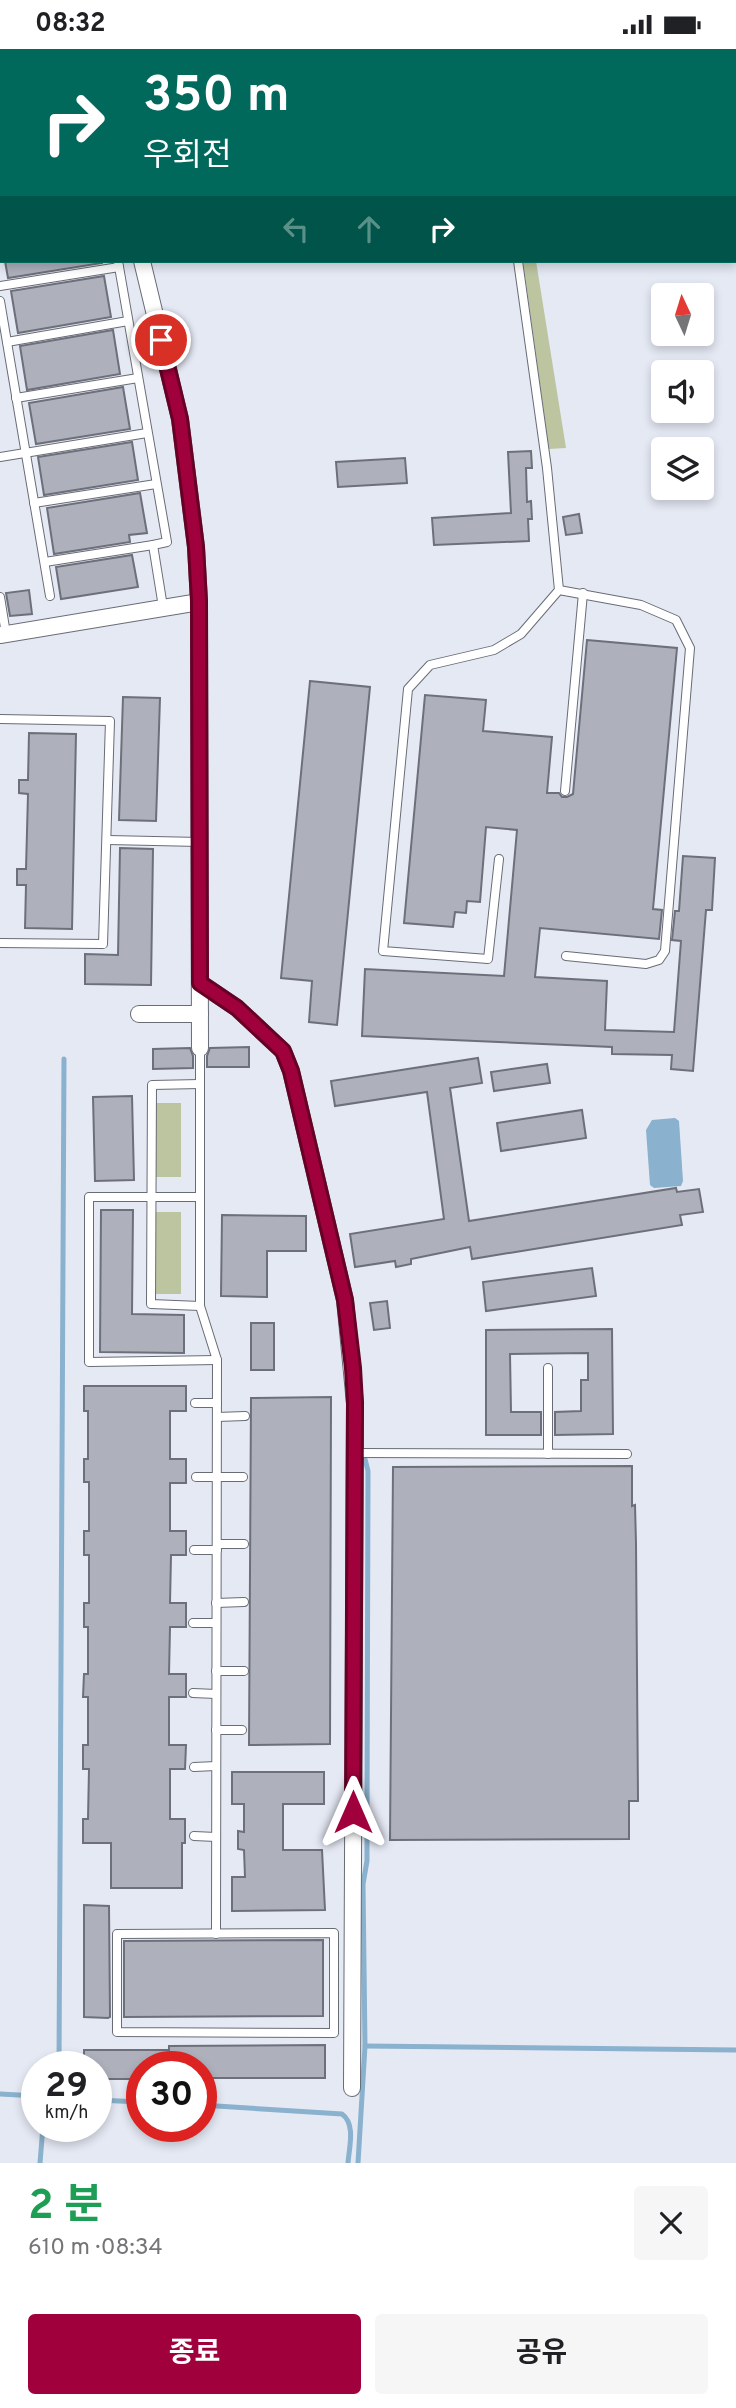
<!DOCTYPE html>
<html lang="ko">
<head>
<meta charset="utf-8">
<style>
  body { margin:0; font-family:Overpass,"Noto Sans KR",sans-serif; background:#f6f6f6; color:#202124; height:100vh; display:flex; flex-direction:column; font-size:26px; white-space:nowrap }
  * { box-sizing:border-box; margin:0 }
  p { font-size:23px; color:#757577 }
  .icon { flex:none; width:38px; height:38px; fill:none; stroke:currentColor; stroke-width:2; stroke-linecap:round; stroke-linejoin:round }
  .map { position:relative; height:2114px; overflow:hidden }
  .drawer { display:flex; flex-direction:column; background:#fff; flex:1 }
  .drawer>* { flex:none }
  .top-card { position:absolute; left:0px; top:0px; width:737px; height:214px; box-shadow:0 4px 10px #0003; background:#00695c; color:#fff; overflow:hidden }
  .needle { width:46px; rotate:356deg }
  .controls { position:absolute; left:651px; top:234px; display:grid; gap:14px }
  .controls a { display:grid; place-items:center; width:63px; height:63px; border-radius:7px; background:#fff; box-shadow:0 4px 10px #0003; font-size:35px }
  .speed { position:absolute; left:21px; top:2002px; display:flex; gap:14px; font-size:35px; font-weight:700; text-align:center }
  .speed>* { display:grid; place-content:center; width:91px; height:91px; border-radius:50%; background:#fff; box-shadow:0 4px 10px #0003; line-height:1 }
  .speed small { font-size:18px; font-weight:400 }
  .speed .limit { border:10px solid #d22; background:#fff; color:#111 }
  .pin { position:absolute; display:grid; place-items:center; width:60px; height:60px; color:#fff; margin:-30px; border:4px solid #fff; border-radius:50%; box-shadow:0 2px 7px #0007 }
  .me { position:absolute; width:77px; margin:-38px; rotate:0deg; stroke-linejoin:round; filter:drop-shadow(0 0 5px #0008) }
  .turn { display:flex; align-items:center; gap:24px; height:147px; padding:0 28px; font-size:32px }
  .turn .icon { width:91px; height:91px; stroke-width:2.5 }
  .turn b { display:block; font-size:49px; line-height:60px }
  .lanes { display:flex; align-items:center; height:66px; padding:0 28px; background:#0003; justify-content:center; gap:35px; direction:ltr }
  .lanes .off { opacity:.35 }
  .round { display:grid; place-items:center; flex:none; width:74px; height:74px; border-radius:7px; background:#f6f6f6 }
  .overview { display:flex; align-items:center; justify-content:space-between; height:119px; padding:0 28px }
  h1 { font-size:42px; font-weight:700; line-height:52px; color:#1e9e55 }
  .cta { display:flex; gap:14px; margin-top:auto; padding:14px 28px }
  .cta a { flex:1; height:80px; border-radius:7px; background:#a0003b; color:#fff; font-size:28px; font-weight:700; line-height:80px; text-align:center }
  .cta a+a { background:#f6f6f6; color:#202124 }
  .status { display:flex; justify-content:space-between; align-items:center; height:49px; padding:0 35px; background:#fff; direction:ltr }
  .status svg { height:19px; fill:currentColor }
  .map>svg:first-child { display:block }
  .green { fill:#bcc5a0 }
  .water { fill:#8ab1cd }
  .lines { fill:none; stroke-linecap:round; stroke-linejoin:round }
  .stream { stroke:#8ab1cd; stroke-width:5 }
  .building { fill:#aeb1bc; stroke:#6d707a; stroke-width:2 }
  .lane-casing { stroke:#686c75; stroke-width:10 }
  .street-casing { stroke:#686c75; stroke-width:18 }
  .secondary-casing { stroke:#686c75; stroke-width:24 }
  .lane { stroke:#fff; stroke-width:8 }
  .street { stroke:#fff; stroke-width:16 }
  .secondary { stroke:#fff; stroke-width:23 }
  .route-casing { stroke:#680026; stroke-width:18 }
  .route { stroke:#a0003b; stroke-width:12 }
</style>
</head>
<body>
<div class="status"><b>08:32</b><svg viewBox="0 0 49 12"><path d="M0 12V9h3v3zM5 12V6h3v6zM10 12V3h3v9zM15 12V0h3v12zM26 1h20v11H26zM47 4h2v5h-2z"/></svg></div>
<div class="map">
<svg width="736" height="2114" viewBox="0 0 736 2114">
  <rect width="100%" height="100%" fill="#e5e9f4"/>
  <!-- green -->
  <g class="green">
    <polygon points="523,212 536,212 566,399 549,400"/>
    <rect x="156" y="1054" width="25" height="74"/>
    <rect x="156" y="1163" width="25" height="82"/>
  </g>
  <!-- water -->
  <polygon class="water" points="675,1069 679,1072 683,1132 681,1137 654,1139 650,1136 646,1081 652,1071"/>
  <g class="lines">
    <!-- stream -->
    <g class="stream">
      <polyline points="365,1997 736,2001"/>
      <polyline points="59,2018 64,1010"/>
      <polyline points="0,2045 37,2047"/>
      <polyline points="96,2051 142,2053"/>
      <path d="M201 2056 342 2065C356 2075 349 2099 348 2114"/>
      <polyline points="40,2114 43,2077"/>
      <polyline points="358,2114 365,1997 363,1835 367,1812 367,1775 368,1422 365,1410"/>
    </g>
  </g>
  <!-- building -->
  <g class="building">
    <polygon points="5,212 102,212 102,214 8,229"/>
    <polygon points="104,227 111,268 18,284 11,242"/>
    <polygon points="113,281 120,325 27,341 20,297"/>
    <polygon points="123,338 130,380 36,395 29,354"/>
    <polygon points="132,393 138,431 44,446 38,408"/>
    <polygon points="531,402 532,419 526,419 527,453 531,452 532,470 528,470 529,492 434,496 432,469 511,464 508,403"/>
    <polygon points="405,409 407,434 338,438 336,413"/>
    <polygon points="140,444 147,484 129,486 130,493 54,505 47,459"/>
    <polygon points="579,465 582,484 566,486 563,468"/>
    <polygon points="132,506 138,538 61,550 56,518"/>
    <polygon points="29,541 32,565 10,567 6,544"/>
    <polygon points="587,591 677,599 653,860 662,861 659,890 540,879 535,928 607,932 605,981 674,983 681,892 672,891 675,862 679,862 683,807 715,809 712,861 706,861 693,1022 671,1020 672,1006 612,1005 612,998 362,987 365,920 504,927 517,781 486,778 480,853 467,852 466,864 455,863 453,878 404,874 425,646 486,651 483,682 552,688 547,744 559,744 562,748 567,748 573,745"/>
    <polygon points="310,632 370,638 337,976 309,973 312,932 281,929"/>
    <polygon points="123,648 160,649 156,772 119,771"/>
    <polygon points="29,684 76,685 72,880 25,879 26,836 17,836 17,820 26,820 28,745 19,744 19,731 28,731"/>
    <polygon points="120,799 153,800 151,936 85,935 85,905 118,906"/>
    <polygon points="249,998 249,1018 207,1018 207,1007 210,999"/>
    <polygon points="190,999 193,1007 193,1019 153,1020 153,1000"/>
    <polygon points="478,1009 482,1034 450,1039 469,1172 676,1139 677,1143 699,1140 703,1163 680,1166 682,1176 472,1210 470,1198 411,1210 411,1215 396,1218 395,1212 355,1218 350,1185 444,1170 427,1043 335,1057 331,1032"/>
    <polygon points="547,1015 550,1034 494,1042 491,1023"/>
    <polygon points="132,1047 134,1131 95,1132 93,1048"/>
    <polygon points="582,1061 586,1089 501,1102 497,1074"/>
    <polygon points="101,1161 133,1161 132,1265 184,1266 184,1304 100,1303"/>
    <polygon points="222,1166 306,1167 306,1202 267,1202 267,1248 221,1247"/>
    <polygon points="592,1219 596,1247 486,1262 483,1233"/>
    <polygon points="387,1252 390,1279 374,1281 370,1254"/>
    <rect x="251" y="1274" width="23" height="47"/>
    <polygon points="612,1280 613,1385 555,1386 555,1363 581,1362 581,1331 588,1331 588,1304 510,1305 511,1363 541,1363 541,1386 486,1386 486,1281"/>
    <polygon points="84,1337 186,1337 186,1362 170,1362 170,1410 186,1410 186,1434 170,1434 170,1482 186,1482 186,1506 171,1506 170,1554 186,1554 186,1578 170,1578 169,1625 186,1625 186,1648 169,1648 169,1696 186,1696 185,1720 170,1720 170,1770 185,1770 185,1794 182,1794 182,1839 111,1839 111,1794 83,1794 83,1770 88,1770 89,1720 83,1720 83,1696 88,1696 88,1648 83,1648 84,1625 88,1625 88,1578 84,1578 84,1554 89,1554 89,1506 84,1506 84,1482 89,1482 89,1433 84,1433 84,1410 88,1410 88,1362 84,1362"/>
    <polygon points="331,1348 330,1695 249,1696 251,1349"/>
    <polygon points="632,1417 632,1457 635,1456 636,1494 638,1752 629,1752 629,1790 390,1791 393,1418"/>
    <polygon points="232,1723 324,1723 324,1755 283,1755 283,1801 322,1801 325,1861 232,1862 232,1828 245,1828 244,1801 238,1800 238,1782 244,1783 244,1755 232,1755"/>
    <polygon points="84,1856 109,1857 110,1968 108,1969 84,1968"/>
    <polygon points="323,1891 323,1967 124,1968 124,1892"/>
    <polygon points="325,1996 325,2029 201,2029 201,2018 142,2018 142,2030 96,2030 96,2018 84,2018 84,2001 169,2001 169,1997"/>
  </g>
  <g class="lines">
    <defs>
      <g id="lane">
        <polyline points="0,187 2,187"/>
        <polyline points="118,212 167,493 153,496 163,558"/>
        <polyline points="518,212 547,419 559,541"/>
        <polyline points="0,237 119,218"/>
        <polyline points="0,252 50,547"/>
        <polyline points="7,293 128,272"/>
        <polyline points="16,349 138,329"/>
        <polyline points="0,408 147,384"/>
        <polyline points="34,454 156,435"/>
        <polyline points="45,513 153,496"/>
        <polyline points="0,548 6,585"/>
        <polyline points="0,670 110,672 103,895 0,894"/>
        <polyline points="565,742 583,544"/>
        <polyline points="108,791 200,793"/>
        <polyline points="499,810 488,910 383,902 408,640 430,616 494,601 521,585 559,541 641,556 676,571 690,599 665,902 659,911 646,915 566,907"/>
        <polyline points="200,999 200,1257 217,1311 216,1885"/>
        <polyline points="200,1148 89,1148 89,1313 217,1311"/>
        <polyline points="200,1257 151,1255 152,1036 200,1035"/>
        <polyline points="195,1354 217,1354"/>
        <polyline points="217,1368 245,1367"/>
        <polyline points="355,1404 627,1405"/>
        <polyline points="548,1405 548,1319"/>
        <polyline points="196,1428 243,1428"/>
        <polyline points="217,1495 244,1495"/>
        <polyline points="194,1501 217,1501"/>
        <polyline points="216,1554 244,1553"/>
        <polyline points="193,1574 216,1574"/>
        <polyline points="216,1622 244,1622"/>
        <polyline points="193,1644 216,1645"/>
        <polyline points="216,1681 242,1681"/>
        <polyline points="194,1718 216,1717"/>
        <polyline points="194,1787 216,1788"/>
        <polygon points="334,1884 334,1984 117,1983 117,1885"/>
      </g>
      <g id="street">
        <polyline points="103,0 104,2"/>
        <polyline points="142,212 180,370 196,498 199,553 200,999"/>
        <polyline points="0,586 199,553"/>
        <polyline points="200,934 237,959 283,1002 291,1022 345,1251 355,1355 352,2039"/>
        <polyline points="139,965 200,965"/>
      </g>
      <g id="secondary">
        <polyline points="735,63 736,63"/>
        <polyline points="0,121 2,121"/>
      </g>
    </defs>
    <!-- lane casing -->
    <use href="#lane" class="lane-casing"/>
    <!-- street casing -->
    <use href="#street" class="street-casing"/>
    <!-- secondary casing -->
    <use href="#secondary" class="secondary-casing"/>
    <!-- lane -->
    <use href="#lane" class="lane"/>
    <!-- street -->
    <use href="#street" class="street"/>
    <!-- secondary -->
    <use href="#secondary" class="secondary"/>
  </g>
  <g class="lines">
    <defs>
      <polyline id="route" points="161,291 180,370 196,498 199,552 200,934 237,959 283,1002 291,1022 345,1251 353,1319 355,1354 353,1763"/>
    </defs>
    <!-- route casing -->
    <use href="#route" class="route-casing"/>
    <!-- route -->
    <use href="#route" class="route"/>
  </g>
</svg>
<div class="controls">
<a><svg class="needle" viewBox="-14 -14 28 28"><path d="M0-13l5 13h-10z" fill="#e53935"/><path d="M0 13l5-13h-10z" fill="#757577"/></svg></a>
<a><svg class="icon" aria-label="sound" viewBox="0 0 24 24"><path d="M4 9h4l5-4v14l-5-4H4zM17 9q2 3 0 6"/></svg></a>
<a><svg class="icon" aria-label="layers" viewBox="0 0 24 24"><path d="M12 4l9 5-9 5-9-5zM3 14l9 5 9-5"/></svg></a>
</div>
<div class="speed"><div>29<small>km/h</small></div><div class="limit">30</div></div>
<div class="pin" style="left:161px;top:291px;background:#d93025"><svg class="icon" aria-label="arrive" viewBox="0 0 24 24"><path d="M6 21V4h12l-3 4 3 4H6"/></svg></div>
<svg class="me" style="left:353px;top:1763px" viewBox="-20 -20 40 40"><path d="M0-17L14 15 0 8-14 15z" fill="#a0003b" stroke="#fff" stroke-width="4"/></svg>
<div class="top-card">
<div class="turn"><svg class="icon" aria-label="right" viewBox="0 0 24 24"><path d="M7 20v-9h11M14 6l5 5-5 5"/></svg><div><b>350 m</b>우회전</div></div>
<div class="lanes"><svg class="icon off" aria-label="left" viewBox="0 0 24 24"><path d="M17 20v-9H6M10 6l-5 5 5 5"/></svg><svg class="icon off" aria-label="ahead" viewBox="0 0 24 24"><path d="M12 20V5M6 11l6-6 6 6"/></svg><svg class="icon" aria-label="right" viewBox="0 0 24 24"><path d="M7 20v-9h11M14 6l5 5-5 5"/></svg></div>
</div>
</div>
<section class="drawer">
<div class="overview"><div><h1>2 분</h1><p>610 m · 08:34</p></div><a class="round"><svg class="icon" aria-label="close" viewBox="0 0 24 24"><path d="M6 6l12 12M18 6L6 18"/></svg></a></div>
<div class="cta"><a>종료</a><a>공유</a></div>
</section>
</body>
</html>
